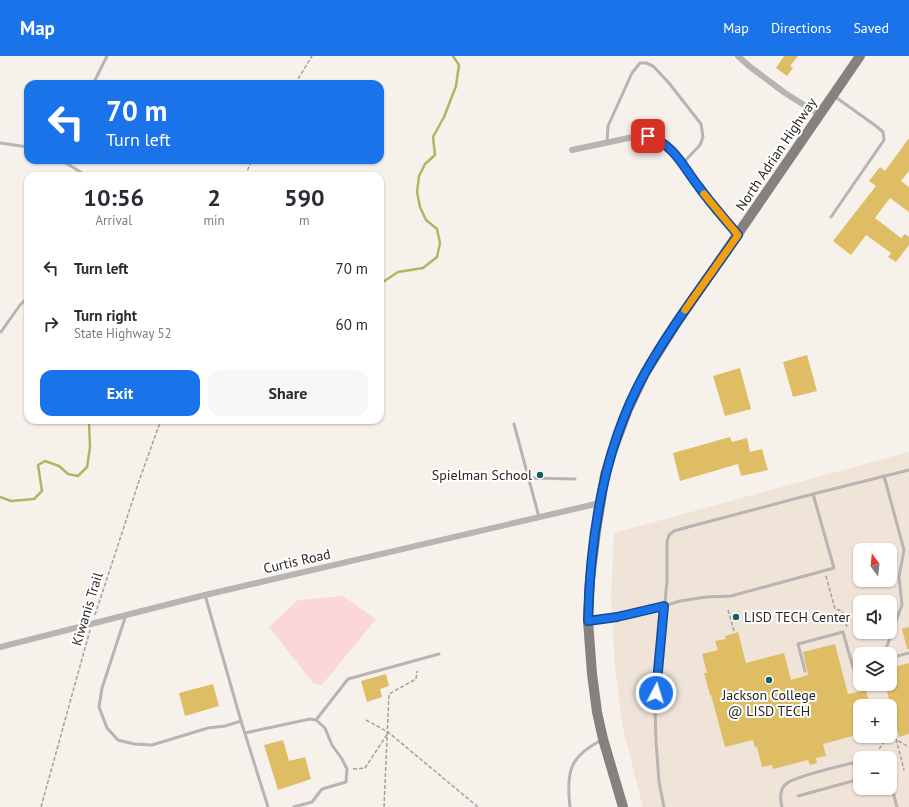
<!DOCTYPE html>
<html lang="en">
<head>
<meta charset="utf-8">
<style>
  body { margin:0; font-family:"PT Sans",sans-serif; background:#f7f7f7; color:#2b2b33; height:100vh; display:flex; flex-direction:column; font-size:15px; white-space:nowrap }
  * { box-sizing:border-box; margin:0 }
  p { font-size:13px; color:#7c7c81 }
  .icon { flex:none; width:22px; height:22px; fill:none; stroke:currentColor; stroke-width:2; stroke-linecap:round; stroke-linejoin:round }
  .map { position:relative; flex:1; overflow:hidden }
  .side { position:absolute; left:24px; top:116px; width:360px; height:252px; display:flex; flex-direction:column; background:#fff; border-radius:12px; box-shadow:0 1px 3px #0004 }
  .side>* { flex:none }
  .banner { position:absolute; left:24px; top:24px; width:360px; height:84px; border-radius:12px; box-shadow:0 1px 3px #0004; background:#1a73e8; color:#fff; overflow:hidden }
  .needle { width:26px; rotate:345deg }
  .controls { position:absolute; left:853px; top:487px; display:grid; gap:8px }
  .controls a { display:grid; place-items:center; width:44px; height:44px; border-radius:8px; background:#fff; box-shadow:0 1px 3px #0004; font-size:20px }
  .pin { position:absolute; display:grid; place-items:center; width:34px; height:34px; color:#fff; margin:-17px; border-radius:8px; box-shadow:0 2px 6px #0006 }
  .me { position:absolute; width:44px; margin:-22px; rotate:5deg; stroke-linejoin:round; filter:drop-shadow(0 0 3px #0008) }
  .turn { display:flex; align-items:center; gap:14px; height:84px; padding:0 16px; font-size:18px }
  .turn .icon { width:52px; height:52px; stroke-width:2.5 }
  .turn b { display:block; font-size:28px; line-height:34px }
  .eta { display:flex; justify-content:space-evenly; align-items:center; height:68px; text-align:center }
  .eta b { font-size:24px; font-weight:700; line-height:28px }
  .cta { display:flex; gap:8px; margin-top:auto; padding:8px 16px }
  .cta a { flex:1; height:46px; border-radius:12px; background:#1a73e8; color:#fff; font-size:16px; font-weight:700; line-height:46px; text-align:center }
  .cta a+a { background:#f7f7f7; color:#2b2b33 }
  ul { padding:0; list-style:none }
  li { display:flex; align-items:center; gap:12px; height:56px; padding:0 16px }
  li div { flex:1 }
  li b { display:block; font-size:15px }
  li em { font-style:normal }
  header { display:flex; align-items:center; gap:24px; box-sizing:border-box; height:56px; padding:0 20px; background:#1a73e8; color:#fff }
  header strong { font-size:19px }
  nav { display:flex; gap:22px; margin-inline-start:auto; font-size:14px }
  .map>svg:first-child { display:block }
  .built { fill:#f0e4d9; fill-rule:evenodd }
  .green { fill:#fcd7d9 }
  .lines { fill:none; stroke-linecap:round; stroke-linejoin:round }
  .stream { stroke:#afb860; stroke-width:2.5 }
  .building { fill:#debd65 }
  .path { stroke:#a5a09d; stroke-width:1.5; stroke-dasharray:4 2; stroke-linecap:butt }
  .service { stroke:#b8b4b3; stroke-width:3 }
  .minor { stroke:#b8b4b3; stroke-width:6 }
  .primary { stroke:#86807e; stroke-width:10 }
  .route-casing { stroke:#114b97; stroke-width:10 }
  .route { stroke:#1a73e8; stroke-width:7 }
  .slow { stroke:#f59e0b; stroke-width:7 }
  .poi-dot { fill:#13625e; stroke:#fff; stroke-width:1.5 }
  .labels { text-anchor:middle; stroke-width:4; stroke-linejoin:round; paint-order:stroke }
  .street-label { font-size:14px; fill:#2a2725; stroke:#fff }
  .poi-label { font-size:14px; fill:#2a2725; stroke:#fff; text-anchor:end }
</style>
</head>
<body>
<header>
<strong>Map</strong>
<nav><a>Map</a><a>Directions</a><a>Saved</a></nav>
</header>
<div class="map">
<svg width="909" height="751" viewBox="0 0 909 751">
  <rect width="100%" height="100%" fill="#f7f1ec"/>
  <!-- built -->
  <path class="built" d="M909 396V751H643L623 673 615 611 611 541 614 477ZM860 494H890V524H860ZM860 546H890V576H860ZM860 598H890V628H860ZM860 650H890V680H860ZM860 702H890V732H860Z"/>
  <!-- green -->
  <polygon class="green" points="343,540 376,563 322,629 314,628 269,571 298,544"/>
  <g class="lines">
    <!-- stream -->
    <g class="stream">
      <polyline points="380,228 398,216 423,212 437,201 440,187 437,173 426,164 420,151 417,136 419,120 425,108 435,99 433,81 444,61 456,30 459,9 453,0"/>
      <polyline points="0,441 11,445 34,443 42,435 38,409 45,405 59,410 68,418 78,420 87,411 90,391 89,366 92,364"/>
    </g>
  </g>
  <!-- building -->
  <g class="building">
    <polygon points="784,0 798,0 790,10 793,12 787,20 776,12"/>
    <polygon points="909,82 909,115 901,125 909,131 909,156 890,142 875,162 901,182 905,178 909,181 909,189 896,206 888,201 891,197 866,179 851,199 833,185 876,130 869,125 880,111 885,115"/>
    <polygon points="807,299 817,335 793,341 783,306"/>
    <polygon points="740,312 751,353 725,360 713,320"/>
    <polygon points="730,381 732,386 747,382 750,396 762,393 768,414 741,420 738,408 680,425 673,397"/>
    <polygon points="909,571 909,593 907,593 902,573"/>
    <polygon points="738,576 746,607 784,597 791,624 808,619 803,596 835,588 848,638 866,634 870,650 860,650 860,678 823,688 826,700 816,702 817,707 810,709 808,704 773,713 772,709 762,711 757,691 755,691 753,684 725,691 711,639 710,639 704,617 707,617 702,598 718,594 715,585 726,583 725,580"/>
    <polygon points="909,607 909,678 899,681 885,628 890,628 890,612"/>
    <polygon points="386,618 389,630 380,633 382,641 367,646 361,625"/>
    <polygon points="213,628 219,650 185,660 179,637"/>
    <polygon points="283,684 289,705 305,701 311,723 278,734 264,689"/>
  </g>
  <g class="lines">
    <!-- path -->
    <g class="path">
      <polyline points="295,28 312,0"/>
      <polyline points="245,120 252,104"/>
      <polyline points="826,520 835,553 842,555 847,571"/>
      <polyline points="728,554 734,575"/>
      <polyline points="95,559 139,425 161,364"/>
      <polyline points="366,664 388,676 478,751"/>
      <polyline points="896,683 904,714"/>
      <polyline points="879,693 885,685 895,683 909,691"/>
      <polyline points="353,713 365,712 388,677"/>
      <polyline points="41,751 90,574"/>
      <polyline points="384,751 389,638 416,623 417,615"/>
    </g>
    <!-- service -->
    <g class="service">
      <polyline points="93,28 107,0"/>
      <polyline points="607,86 608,70 632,17 640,7 646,7 653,10 669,27 701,68 703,81 700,89 683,107"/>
      <polyline points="0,87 28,91"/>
      <polyline points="61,104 87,120"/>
      <polyline points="831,161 884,84 883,76 876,70 834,40"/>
      <polyline points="1,276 20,249 28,241"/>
      <polyline points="514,368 539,461"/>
      <polyline points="884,420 904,494 899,521 902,549 887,590 889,598"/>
      <polyline points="529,422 575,423"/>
      <polyline points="205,539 241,665 268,751"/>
      <polyline points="126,559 102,632 99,651 107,672 118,684 134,688 152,689 208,672 225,670 241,665"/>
      <polyline points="589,565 617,561 664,550 680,545 706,541 731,540 834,512 813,438"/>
      <polyline points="890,602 909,597"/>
      <polyline points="805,615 798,588 843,576 853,612 860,610"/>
      <polyline points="316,664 348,623 439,598"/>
      <polyline points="245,677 310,663 316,664 325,672 332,689 342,703 347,713 346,726 322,733 312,746 294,751"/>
      <polyline points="890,725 897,751"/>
      <polyline points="798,740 860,723"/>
      <path d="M570 751C566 717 569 700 602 684"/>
      <polyline points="664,751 659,726 656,685 655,651 667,525 667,486 669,479 674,475 688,471 813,438 909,414"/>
      <path d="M782 751C780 743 779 734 786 728 794 720 846 709 860 705"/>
    </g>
    <!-- minor -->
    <g class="minor">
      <polyline points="738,0 749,10 785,37 820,59"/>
      <path d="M572 94 638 80C671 80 682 109 698 131 711 148 725 163 738 179"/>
      <polyline points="0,591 205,539 600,447"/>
    </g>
    <!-- primary -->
    <polyline class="primary" points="623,751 603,683 597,656 592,618 588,565 590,523 596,475 605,419 612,396 628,353 645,317 676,268 860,0"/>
  </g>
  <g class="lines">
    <defs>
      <path id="route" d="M648 80C675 89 683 111 699 131 711 148 725 163 738 179 707 224 672 269 645 317 603 391 590 481 588 565L617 561 664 550 656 637"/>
    </defs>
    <!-- route casing -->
    <use href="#route" class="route-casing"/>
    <!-- route -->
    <use href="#route" class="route"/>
    <!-- slow -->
    <polyline class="slow" points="685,254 738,179 704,138"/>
  </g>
  <!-- markers -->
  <g class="poi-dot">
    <circle cx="540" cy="419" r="4"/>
    <circle cx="736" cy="561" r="4"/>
    <circle cx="769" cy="624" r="4"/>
  </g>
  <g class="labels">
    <!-- street labels -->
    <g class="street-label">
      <text transform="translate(776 98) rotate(-56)" y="5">North Adrian Highway</text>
      <text transform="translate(297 505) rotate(-13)" y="5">Curtis Road</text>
      <text transform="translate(87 553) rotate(-73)" y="5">Kiwanis Trail</text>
    </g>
    <!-- poi labels -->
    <g class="poi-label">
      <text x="532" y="424">Spielman School</text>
      <text x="744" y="566" text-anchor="start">LISD TECH Center</text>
      <text x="769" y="644" text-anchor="middle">Jackson College<tspan x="769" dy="16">@ LISD TECH</tspan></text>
    </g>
  </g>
</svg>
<div class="controls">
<a><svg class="needle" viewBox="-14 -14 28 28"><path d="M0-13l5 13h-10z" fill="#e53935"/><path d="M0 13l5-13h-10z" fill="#7c7c81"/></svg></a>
<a><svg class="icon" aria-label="sound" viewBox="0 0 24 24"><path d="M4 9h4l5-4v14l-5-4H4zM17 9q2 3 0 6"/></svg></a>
<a><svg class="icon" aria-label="layers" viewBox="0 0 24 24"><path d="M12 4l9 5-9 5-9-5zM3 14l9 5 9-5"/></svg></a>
<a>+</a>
<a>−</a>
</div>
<div class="pin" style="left:648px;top:80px;background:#d93025"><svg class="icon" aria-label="arrive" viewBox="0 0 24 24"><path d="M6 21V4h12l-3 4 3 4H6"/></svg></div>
<svg class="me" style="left:656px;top:637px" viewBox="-20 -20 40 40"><circle r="17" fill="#1a73e8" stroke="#fff" stroke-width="3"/><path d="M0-11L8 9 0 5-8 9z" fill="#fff"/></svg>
<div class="banner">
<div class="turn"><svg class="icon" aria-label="left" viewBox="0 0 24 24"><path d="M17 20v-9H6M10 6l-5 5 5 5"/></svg><div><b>70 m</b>Turn left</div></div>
</div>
<section class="side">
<div class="eta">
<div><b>10:56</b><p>Arrival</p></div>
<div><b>2</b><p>min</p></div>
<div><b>590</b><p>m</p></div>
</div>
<ul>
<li><svg class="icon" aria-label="left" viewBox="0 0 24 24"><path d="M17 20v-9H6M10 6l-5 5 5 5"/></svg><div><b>Turn left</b></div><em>70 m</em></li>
<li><svg class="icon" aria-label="right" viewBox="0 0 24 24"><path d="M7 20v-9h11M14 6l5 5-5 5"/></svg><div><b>Turn right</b><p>State Highway 52</p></div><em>60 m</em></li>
</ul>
<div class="cta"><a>Exit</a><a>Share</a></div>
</section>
</div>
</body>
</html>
